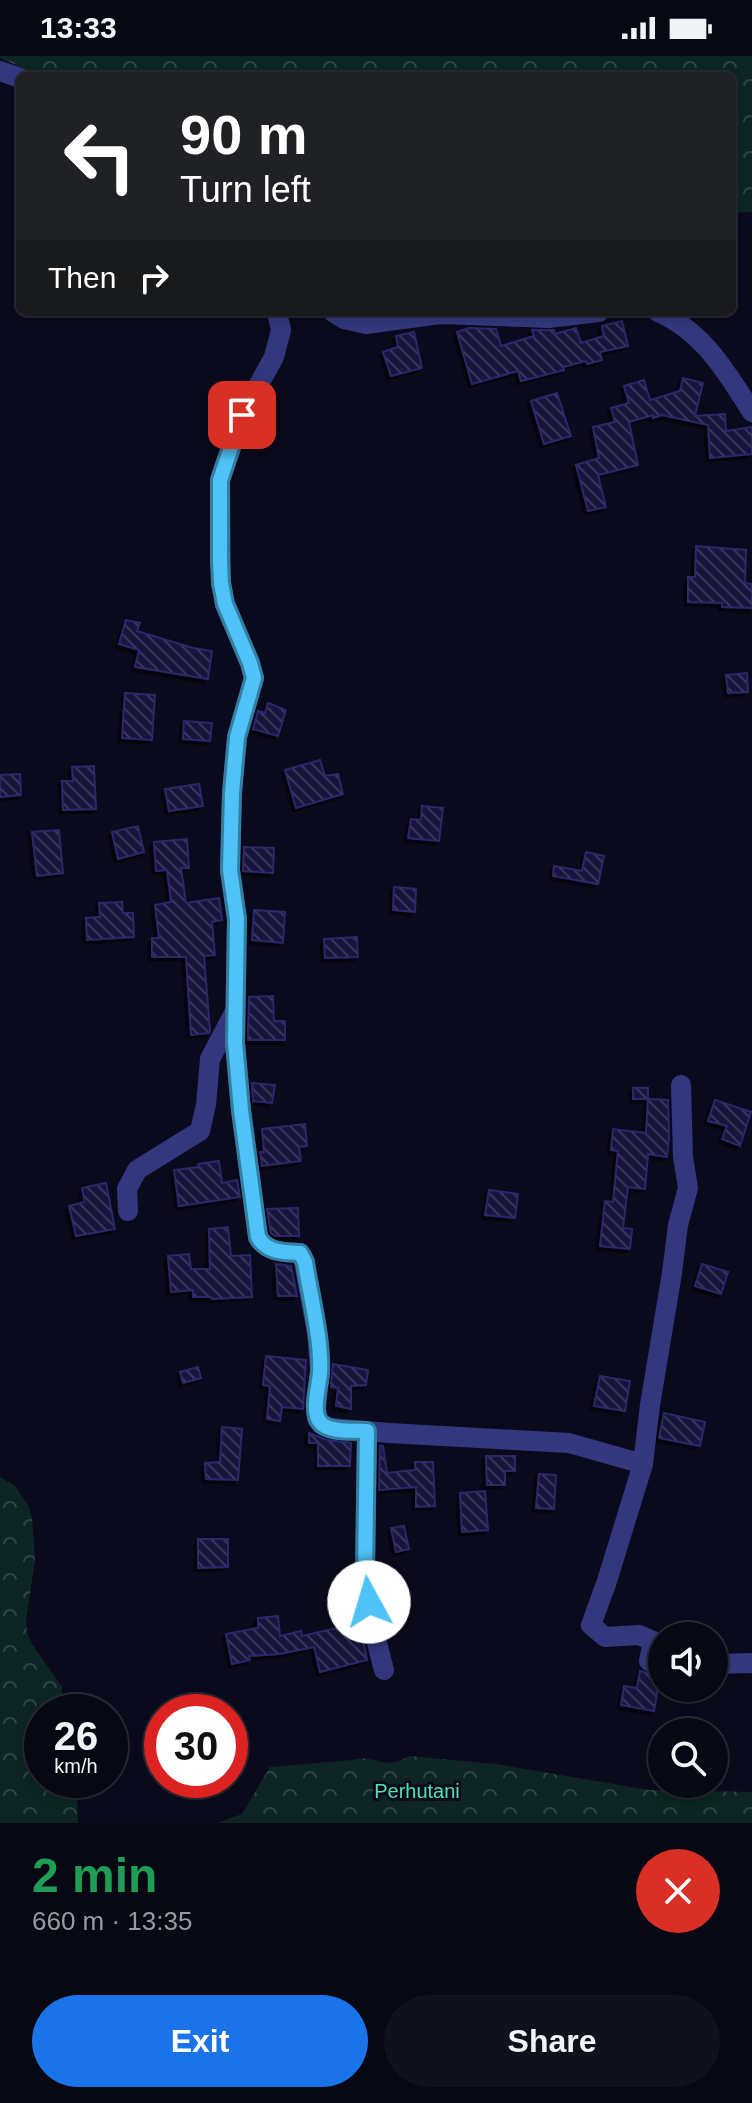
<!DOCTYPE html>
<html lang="en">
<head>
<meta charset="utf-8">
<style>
  body { margin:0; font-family:Arial,sans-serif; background:#11111e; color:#f1f3f6; height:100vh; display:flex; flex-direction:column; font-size:30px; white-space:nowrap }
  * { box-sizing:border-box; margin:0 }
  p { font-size:26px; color:#989aa0 }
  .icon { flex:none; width:44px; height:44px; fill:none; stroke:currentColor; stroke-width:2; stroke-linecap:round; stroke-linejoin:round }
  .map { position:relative; height:1767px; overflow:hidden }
  .sheet { display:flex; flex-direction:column; background:#080815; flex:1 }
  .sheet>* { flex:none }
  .top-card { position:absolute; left:16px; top:16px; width:720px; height:244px; border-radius:12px; box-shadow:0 4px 12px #0003,0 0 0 2px #292934; background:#202124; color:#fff; overflow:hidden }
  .buttons { position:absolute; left:648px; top:1566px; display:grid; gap:16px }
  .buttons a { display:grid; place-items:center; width:80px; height:80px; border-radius:50%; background:#080815; box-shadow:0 4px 12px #0003,0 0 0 2px #292934; font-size:40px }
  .speed { position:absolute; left:24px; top:1638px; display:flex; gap:16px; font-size:40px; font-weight:700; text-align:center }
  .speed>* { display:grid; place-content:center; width:104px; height:104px; border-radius:50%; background:#080815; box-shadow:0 4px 12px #0003,0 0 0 2px #292934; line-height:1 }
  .speed small { font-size:20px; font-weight:400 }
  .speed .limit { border:12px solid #d22; background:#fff; color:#111 }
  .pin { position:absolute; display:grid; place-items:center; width:68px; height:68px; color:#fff; margin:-34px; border-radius:16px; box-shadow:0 4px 12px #0006 }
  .me { position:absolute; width:88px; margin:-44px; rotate:354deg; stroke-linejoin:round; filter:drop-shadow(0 0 6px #0008) }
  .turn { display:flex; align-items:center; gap:28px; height:168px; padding:0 32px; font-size:36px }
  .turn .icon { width:104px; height:104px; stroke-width:2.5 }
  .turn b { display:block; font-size:56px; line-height:68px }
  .then { display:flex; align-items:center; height:76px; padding:0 32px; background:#0003; gap:16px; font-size:30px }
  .round { display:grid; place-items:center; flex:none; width:84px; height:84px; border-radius:42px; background:#11111e }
  .headline { display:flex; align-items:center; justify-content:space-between; height:136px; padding:0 32px }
  h1 { font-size:48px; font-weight:700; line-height:60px; color:#1e9e55 }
  .primary-button { display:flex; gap:16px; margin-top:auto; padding:16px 32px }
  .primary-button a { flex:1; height:92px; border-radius:48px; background:#1a73e8; color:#fff; font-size:32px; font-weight:700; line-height:92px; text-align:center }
  .primary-button a+a { background:#11111e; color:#f1f3f6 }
  .status { display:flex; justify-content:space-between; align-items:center; height:56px; padding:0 40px; background:#080815; direction:ltr }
  .status svg { height:22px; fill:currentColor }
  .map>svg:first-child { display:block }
  .forest { fill:url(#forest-crowns) }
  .building { fill:url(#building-back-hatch); stroke:#2d266b; stroke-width:2; filter:url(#shadow) }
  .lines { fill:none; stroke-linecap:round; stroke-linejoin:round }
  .minor { stroke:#33387e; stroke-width:20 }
  .route-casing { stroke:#337fa1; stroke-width:20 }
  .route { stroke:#4fc3f7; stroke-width:14 }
  .labels { text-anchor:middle; stroke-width:6; stroke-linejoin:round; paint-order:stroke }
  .park-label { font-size:20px; fill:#4de3ae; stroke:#0b0a1c }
</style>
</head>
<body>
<div class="status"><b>13:33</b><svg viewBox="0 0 49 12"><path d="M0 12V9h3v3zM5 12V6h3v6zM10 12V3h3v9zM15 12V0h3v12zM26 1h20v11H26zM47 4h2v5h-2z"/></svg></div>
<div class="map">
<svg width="752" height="1767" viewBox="0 0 752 1767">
  <defs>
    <pattern id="forest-crowns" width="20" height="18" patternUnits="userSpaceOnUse" patternTransform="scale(2)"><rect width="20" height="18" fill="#0d2623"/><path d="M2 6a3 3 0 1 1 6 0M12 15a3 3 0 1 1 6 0" fill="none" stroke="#2f4444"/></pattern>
    <pattern id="building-back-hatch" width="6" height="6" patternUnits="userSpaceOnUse" patternTransform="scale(2)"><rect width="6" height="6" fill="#19153e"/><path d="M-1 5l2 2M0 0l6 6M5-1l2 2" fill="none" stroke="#39365b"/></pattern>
    <filter id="shadow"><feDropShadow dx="-3.5" dy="3.5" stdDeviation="0" flood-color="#0009"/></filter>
  </defs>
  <rect width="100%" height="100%" fill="#0b0a1c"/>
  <!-- forest -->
  <g class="forest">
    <polygon points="0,0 752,0 752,156 732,157 732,20 35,20 21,11 0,2"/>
    <polygon points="0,1421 15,1430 29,1451 32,1462 35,1504 26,1564 27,1576 32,1588 62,1631 63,1656 42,1656 42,1724 75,1724 77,1727 78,1767 0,1767"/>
    <path d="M409 1700 495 1708 649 1734 752 1736V1767H218L242 1758 270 1711 352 1704C376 1697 384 1716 409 1700Z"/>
  </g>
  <!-- building -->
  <g class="building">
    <polygon points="622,265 628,290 600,296 602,304 587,308 586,305 563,311 564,314 521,325 518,315 472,328 457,276 469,272 496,273 501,290 534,280 532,274 554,274 555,278 576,272 581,287 604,280 602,270"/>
    <polygon points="414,276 422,312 391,320 383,296 398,291 396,280"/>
    <polygon points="683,322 703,327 695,360 725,358 726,375 752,371 752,398 710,402 708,369 662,359 653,362 653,359 629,366 638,409 598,419 606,451 588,455 576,409 599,402 593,371 615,366 611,352 629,347 624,330 644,324 650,344 680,335"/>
    <polygon points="557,337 571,380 544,388 531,345"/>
    <polygon points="696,490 746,494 745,527 752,528 752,552 722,551 722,547 688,546 688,521 695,521"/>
    <polygon points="126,564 140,567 137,575 193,592 212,595 208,623 135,611 139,594 119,588"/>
    <polygon points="747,617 748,636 728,637 726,619"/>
    <polygon points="125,637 155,639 152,684 122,682"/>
    <polygon points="268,647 286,654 278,680 253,673 258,655 265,657"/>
    <polygon points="184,665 212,667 210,685 183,683"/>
    <polygon points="320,704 325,720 338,718 343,738 296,752 285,714"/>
    <polygon points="94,710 96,753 63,754 62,725 73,725 72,711"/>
    <polygon points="20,718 21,739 0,741 0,719"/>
    <polygon points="199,728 203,750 169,755 165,733"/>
    <polygon points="422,750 443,752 439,785 408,782 411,763 421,764"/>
    <polygon points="138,770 144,796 118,803 112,776"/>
    <polygon points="59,774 63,817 37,820 32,776"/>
    <polygon points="187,783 189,812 181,812 186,847 219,842 222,864 212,866 215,899 204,900 210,975 209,977 191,979 186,901 152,901 152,882 159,882 155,849 171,846 167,814 156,815 154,786"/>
    <polygon points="244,791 274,792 273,817 243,815"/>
    <polygon points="586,796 604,800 598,828 553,820 554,810 582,815"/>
    <polygon points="394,831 416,833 415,856 393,854"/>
    <polygon points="122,846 123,857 133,857 134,881 87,884 86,862 100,861 99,847"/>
    <polygon points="254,854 285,856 283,887 252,884"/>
    <polygon points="357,881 358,901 325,902 324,883"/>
    <polygon points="273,940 274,965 285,965 285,984 248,984 249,941"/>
    <polygon points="252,1027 275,1029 272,1047 253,1045"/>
    <rect x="633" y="1032" width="15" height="11"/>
    <polygon points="648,1043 668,1044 669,1082 667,1101 648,1098 645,1133 628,1131 623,1172 632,1173 630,1193 600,1190 605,1145 613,1146 618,1095 611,1094 613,1073 646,1077"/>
    <polygon points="715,1044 751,1056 740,1090 722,1083 727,1070 708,1065"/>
    <polygon points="305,1068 307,1090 299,1091 301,1105 262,1110 260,1096 264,1096 262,1073"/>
    <polygon points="219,1105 222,1127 237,1124 240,1141 179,1150 174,1114 199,1111 198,1108"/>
    <polygon points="106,1127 115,1173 76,1180 69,1150 85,1146 82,1132"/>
    <polygon points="489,1134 518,1138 515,1162 485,1159"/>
    <polygon points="298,1152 299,1180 275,1180 271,1177 267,1153"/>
    <polygon points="228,1171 231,1200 250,1199 252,1241 212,1243 211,1241 193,1241 193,1234 171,1236 168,1200 189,1198 191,1213 210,1213 209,1173"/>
    <polygon points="276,1208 291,1210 297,1240 278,1240"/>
    <polygon points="702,1208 728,1216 721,1238 695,1230"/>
    <polygon points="266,1300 306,1304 303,1353 282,1351 280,1365 267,1363 270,1330 263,1329"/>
    <polygon points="333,1308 368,1314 366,1329 351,1330 351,1353 336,1350 338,1332 331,1331"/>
    <polygon points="198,1311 201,1322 183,1327 180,1316"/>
    <polygon points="600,1320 630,1325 625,1355 594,1350"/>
    <polygon points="664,1357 705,1366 700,1390 659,1382"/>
    <polygon points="222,1371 242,1373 238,1424 206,1423 205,1407 220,1406"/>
    <polygon points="309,1377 327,1384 351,1387 350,1410 318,1410 318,1387 309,1387"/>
    <polygon points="380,1390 383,1390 387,1417 415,1414 415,1406 433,1406 435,1450 416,1451 416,1431 379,1434"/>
    <polygon points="486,1400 515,1400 515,1415 505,1415 505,1429 487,1429"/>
    <polygon points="539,1418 556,1419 554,1453 536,1452"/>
    <polygon points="485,1435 488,1474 462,1476 460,1437"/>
    <polygon points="404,1470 409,1493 396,1496 391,1472"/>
    <polygon points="198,1483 228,1483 228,1511 198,1512"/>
    <polygon points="278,1560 280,1580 301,1575 302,1580 341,1571 339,1566 359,1561 367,1604 320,1616 314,1591 279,1598 249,1600 250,1604 232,1608 226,1578 258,1572 258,1562"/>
    <polygon points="640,1615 660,1620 654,1655 621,1649 624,1630 637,1632"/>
  </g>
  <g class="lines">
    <!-- minor -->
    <g class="minor">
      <polyline points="0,15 20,22"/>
      <path d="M277 256 281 274 274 301 242 359 220 424 221 527 225 548 250 607 254 622 237 681 232 737 230 814 237 863 235 987 241 1054 258 1181C267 1197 284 1196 300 1197L303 1201 317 1277 320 1313 316 1352 317 1363 322 1369 331 1372 389 1377 569 1387 643 1408"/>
      <polyline points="333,256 344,263 366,268 440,258 548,262 599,256"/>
      <path d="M658 256C703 275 727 317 752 356"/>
      <polyline points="128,1155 127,1133 137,1114 200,1075 206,1049 210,1003 234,957"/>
      <polyline points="367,1375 365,1518 374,1575 384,1614"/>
      <polyline points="662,1607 649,1605 653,1585 639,1579 605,1581 591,1569 607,1525 643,1408 650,1349 672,1217 678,1169 688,1132 683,1101 681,1029"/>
      <polyline points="714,1608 752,1607"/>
    </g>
  </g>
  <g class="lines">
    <defs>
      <path id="route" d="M242 359 220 424V506L221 527 225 548 250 607 254 622 237 681 232 737 230 814 237 863 235 987 241 1054 258 1181C267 1197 284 1196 300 1197L305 1206C310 1239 322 1284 320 1317 319 1330 311 1355 320 1366 328 1377 354 1374 367 1375L365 1518 369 1546"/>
    </defs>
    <!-- route casing -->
    <use href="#route" class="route-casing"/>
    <!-- route -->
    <use href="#route" class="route"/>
  </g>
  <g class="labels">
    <!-- park labels -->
    <g class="park-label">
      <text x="417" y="1742">Perhutani</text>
    </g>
  </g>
</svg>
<div class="buttons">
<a><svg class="icon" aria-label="sound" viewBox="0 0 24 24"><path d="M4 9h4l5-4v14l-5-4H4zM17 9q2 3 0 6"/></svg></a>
<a><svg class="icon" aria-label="search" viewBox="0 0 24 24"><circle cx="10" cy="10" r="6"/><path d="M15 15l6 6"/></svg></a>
</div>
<div class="speed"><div>26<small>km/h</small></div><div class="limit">30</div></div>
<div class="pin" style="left:242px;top:359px;background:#d93025"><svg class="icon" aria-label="arrive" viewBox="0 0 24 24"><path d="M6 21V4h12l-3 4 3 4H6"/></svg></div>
<svg class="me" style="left:369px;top:1546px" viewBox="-20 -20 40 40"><circle r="19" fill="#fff"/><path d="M0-13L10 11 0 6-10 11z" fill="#4fc3f7"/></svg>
<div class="top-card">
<div class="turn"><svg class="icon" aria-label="left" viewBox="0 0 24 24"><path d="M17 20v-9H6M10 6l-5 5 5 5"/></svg><div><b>90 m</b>Turn left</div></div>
<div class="then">Then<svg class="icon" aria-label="right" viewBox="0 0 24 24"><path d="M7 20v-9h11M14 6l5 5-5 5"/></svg></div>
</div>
</div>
<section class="sheet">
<div class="headline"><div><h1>2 min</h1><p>660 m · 13:35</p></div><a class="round" style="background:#d93025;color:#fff"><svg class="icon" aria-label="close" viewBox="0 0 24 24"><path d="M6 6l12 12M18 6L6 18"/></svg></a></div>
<div class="primary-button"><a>Exit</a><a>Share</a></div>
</section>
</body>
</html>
